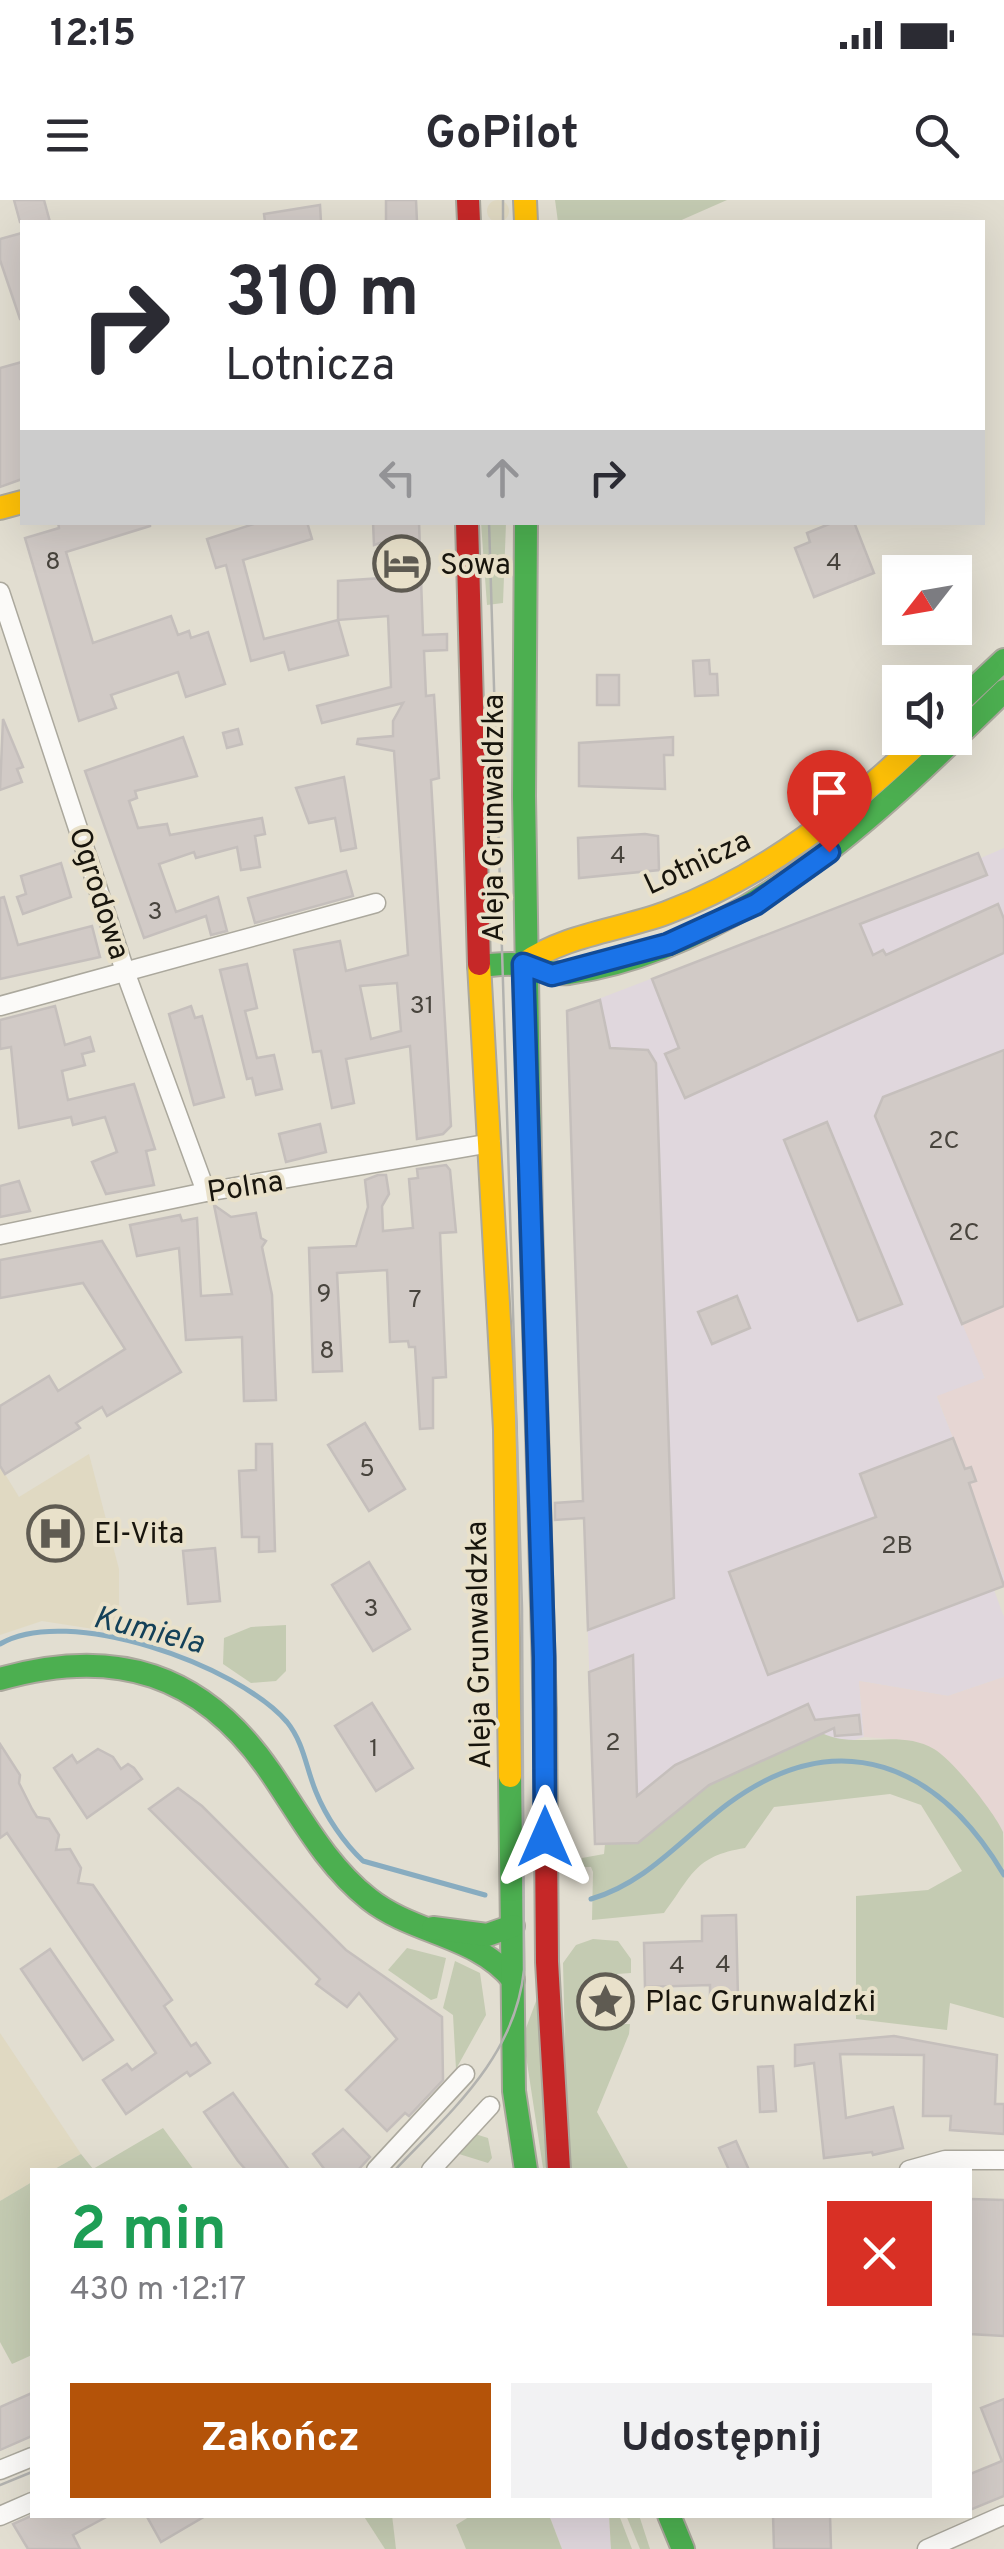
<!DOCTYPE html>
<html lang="pl">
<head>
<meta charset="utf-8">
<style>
  body { margin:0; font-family:Overpass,sans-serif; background:#f2f2f3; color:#2b2b33; height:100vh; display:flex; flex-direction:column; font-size:38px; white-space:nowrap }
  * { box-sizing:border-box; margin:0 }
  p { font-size:32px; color:#7c7c81 }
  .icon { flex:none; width:55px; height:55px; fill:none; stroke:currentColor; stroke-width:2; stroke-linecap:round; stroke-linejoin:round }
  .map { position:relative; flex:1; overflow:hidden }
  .details { position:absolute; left:30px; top:1968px; width:942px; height:350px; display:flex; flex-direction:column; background:#fff; border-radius:0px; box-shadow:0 10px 40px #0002 }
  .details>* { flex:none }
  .hud { position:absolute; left:20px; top:20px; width:965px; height:305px; border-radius:0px; box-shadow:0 10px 40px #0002; background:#fff; color:#2b2b33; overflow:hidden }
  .needle { width:65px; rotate:239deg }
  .fabs { position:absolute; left:882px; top:355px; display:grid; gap:20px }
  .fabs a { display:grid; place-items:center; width:90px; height:90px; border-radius:0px; background:#fff; box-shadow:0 10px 40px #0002; font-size:50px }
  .pin { position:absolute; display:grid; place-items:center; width:85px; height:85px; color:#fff; margin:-102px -42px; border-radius:50% 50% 50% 0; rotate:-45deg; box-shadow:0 0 10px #0007 }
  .pin .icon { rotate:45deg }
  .me { position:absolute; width:110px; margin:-55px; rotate:0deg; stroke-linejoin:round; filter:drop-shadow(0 0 8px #0008) }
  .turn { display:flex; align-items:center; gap:35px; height:210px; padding:0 40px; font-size:45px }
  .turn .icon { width:130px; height:130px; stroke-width:2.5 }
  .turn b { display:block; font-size:70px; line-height:85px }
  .lanes { display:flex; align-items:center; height:95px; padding:0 40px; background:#0003; justify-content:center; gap:50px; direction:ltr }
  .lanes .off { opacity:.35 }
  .round { display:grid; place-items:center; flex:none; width:105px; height:105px; border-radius:0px; background:#f2f2f3 }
  .head { display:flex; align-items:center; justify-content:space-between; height:170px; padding:0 40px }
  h1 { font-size:60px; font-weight:700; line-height:75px; color:#1e9e55 }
  .action { display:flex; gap:20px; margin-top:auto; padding:20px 40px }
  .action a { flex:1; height:115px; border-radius:0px; background:#b45309; color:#fff; font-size:40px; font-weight:700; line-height:115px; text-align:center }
  .action a+a { background:#f2f2f3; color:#2b2b33 }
  .status { display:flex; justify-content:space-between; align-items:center; height:70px; padding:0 50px; background:#fff; direction:ltr }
  .status svg { height:28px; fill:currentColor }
  header { display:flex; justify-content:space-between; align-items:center; height:130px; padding:0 40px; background:#fff; font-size:45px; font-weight:700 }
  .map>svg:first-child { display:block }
  .commercial { fill:#e0d7dd }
  .industrial { fill:#e6d6d3 }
  .built { fill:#e0d9c2 }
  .green { fill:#c4cbb2 }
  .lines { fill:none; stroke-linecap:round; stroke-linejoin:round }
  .stream { stroke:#88acc0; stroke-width:5 }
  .building { fill:#d1cac6; stroke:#c5bfbc; stroke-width:2.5; fill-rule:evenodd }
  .street-casing { stroke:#aba89d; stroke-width:21 }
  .fast-casing { stroke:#aba89d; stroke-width:26 }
  .slow-casing { stroke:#aba89d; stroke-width:26 }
  .jam-casing { stroke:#aba89d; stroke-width:26 }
  .street { stroke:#fbfaf8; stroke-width:18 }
  .fast { stroke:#4caf50; stroke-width:22 }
  .slow { stroke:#ffc107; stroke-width:22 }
  .jam { stroke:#c62828; stroke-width:22 }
  .tram { stroke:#b2b2af; stroke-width:2.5 }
  .route-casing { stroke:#114b97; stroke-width:25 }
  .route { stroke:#1a73e8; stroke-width:18 }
  .labels { text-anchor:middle; stroke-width:8; stroke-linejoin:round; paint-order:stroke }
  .number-label { font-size:25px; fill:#48443d }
  .poi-label { font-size:30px; fill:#18150d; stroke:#e9e1ca; text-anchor:start }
  .street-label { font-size:30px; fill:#18150d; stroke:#e9e1ca }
  .water-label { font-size:32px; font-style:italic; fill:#144159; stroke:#e9e1ca }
</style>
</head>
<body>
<div class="status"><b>12:15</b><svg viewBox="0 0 49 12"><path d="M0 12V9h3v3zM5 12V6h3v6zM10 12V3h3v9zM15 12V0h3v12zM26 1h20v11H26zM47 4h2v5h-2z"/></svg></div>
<header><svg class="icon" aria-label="menu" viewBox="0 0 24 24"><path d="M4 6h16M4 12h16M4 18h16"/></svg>GoPilot<svg class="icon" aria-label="search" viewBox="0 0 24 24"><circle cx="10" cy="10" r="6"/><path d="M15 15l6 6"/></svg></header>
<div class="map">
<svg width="1004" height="2349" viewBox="0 0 1004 2349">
  <rect width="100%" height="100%" fill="#e2ded1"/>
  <!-- commercial -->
  <g class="commercial">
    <polygon points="1004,648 1004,850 883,897 985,1179 937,1197 965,1268 971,1267 976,1281 969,1284 1004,1377 1004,1386 994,1390 1004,1417 1004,1477 948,1496 859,1481 864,1537 705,1587 638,1643 595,1644 567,811 979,653 981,658"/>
    <polygon points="549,2315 609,2315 611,2349 562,2349"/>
  </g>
  <!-- industrial -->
  <g class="industrial">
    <polygon points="1004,850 1004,1377 969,1283 976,1280 971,1267 965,1269 937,1196 985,1178 875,916 883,897"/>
    <polygon points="1004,1477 1004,1634 958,1573 905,1540 864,1537 859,1481 948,1496"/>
  </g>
  <!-- built -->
  <g class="built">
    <circle cx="498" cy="11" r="11"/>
    <polygon points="89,1254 119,1369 119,1433 42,1421 0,1435 0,1266 19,1297"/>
    <polygon points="0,1833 81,1954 53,1970 32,1970 32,1982 0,2001"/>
  </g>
  <!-- green -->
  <g class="green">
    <polygon points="555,0 727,0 677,22 558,22"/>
    <polygon points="481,323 506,323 503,403 487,405"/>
    <polygon points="286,1425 286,1471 276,1481 251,1483 223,1464 224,1438 251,1427"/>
    <path d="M822 1533C855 1550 899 1528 934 1549 952 1559 995 1613 1003 1632 1004 1652 1004 1787 1004 1818L950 1803 947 1830 856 1819V1696L928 1690 962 1671 921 1605 890 1594 774 1607 745 1648C694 1656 692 1676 664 1713L592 1720 593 1672 591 1667H582V1658L604 1654 605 1644 638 1643 705 1587Z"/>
    <polygon points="593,1739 618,1741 631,1759 631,1773 617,1774 619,1824 630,1824 629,1834 597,1912 629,1970 568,1970 563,1763 576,1745"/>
    <polygon points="407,1748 446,1758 437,1798 431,1800 388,1770"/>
    <polygon points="455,1761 480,1773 486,1815 456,1869 453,1815 443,1808"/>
    <polygon points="538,1796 550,1967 543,1968 523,1836"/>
    <polygon points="163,1928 194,1970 53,1970 81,1954 93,1969"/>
    <polygon points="475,1934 488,1938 492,1958 488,1963 459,1954"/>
    <polygon points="32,1982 32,2155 12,2164 0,2142 0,2001"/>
    <polygon points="363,2315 392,2315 396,2349 385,2349"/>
    <polygon points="472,2315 549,2315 562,2349 466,2349 456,2325"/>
    <polygon points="609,2315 619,2315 632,2349 611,2349"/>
    <polygon points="626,2315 639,2315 650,2349 640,2349"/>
  </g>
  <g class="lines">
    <!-- stream -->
    <g class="stream">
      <path d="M0 1444C67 1404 238 1465 287 1522 304 1543 306 1568 316 1592 326 1617 344 1643 363 1661L485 1695"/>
      <path d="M591 1699C647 1683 683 1637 729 1603 840 1522 939 1565 1004 1675"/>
    </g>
  </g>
  <!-- building -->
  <g class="building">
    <polygon points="14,0 44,0 50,22 20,22"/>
    <polygon points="386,0 416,0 417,22 386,22"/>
    <polygon points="320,5 321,22 265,22 264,14"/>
    <polygon points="22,33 22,119 20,119 0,60 0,39"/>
    <polygon points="22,162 22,279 0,287 0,168"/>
    <polygon points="58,322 150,322 150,326 66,352 93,443 171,416 178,435 189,431 191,438 208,432 225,484 186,497 178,472 111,495 116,508 79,521 25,338 59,328"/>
    <polygon points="260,322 307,322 312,339 243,360 264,439 338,420 348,455 289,470 284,452 251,461 226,365 216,368 207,339"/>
    <path d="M373 322H419L423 435 447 434V450L424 451 426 496 434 495 439 578 431 580 451 926 443 934 417 939 410 846 346 859 354 903 332 908 321 851 313 852 294 750 340 741 346 771 408 755 394 551 357 544 358 539 393 536V521L403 503 322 523 317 506 391 487 388 416 338 420V381L382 378 380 343 374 345ZM397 783 401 831 371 839 360 786Z"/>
    <polygon points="834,322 854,322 874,373 814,397 795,348 810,342 807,333"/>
    <polygon points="709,460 710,474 717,474 718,495 695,496 693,461"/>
    <rect x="597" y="475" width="22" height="30"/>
    <polygon points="3,519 23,567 17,569 22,582 0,590"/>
    <polygon points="238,529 242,544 227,548 223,533"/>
    <polygon points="183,537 197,576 135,591 137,598 129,601 138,628 167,624 170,635 262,618 265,634 255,636 260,667 241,670 237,647 196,658 194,652 159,664 176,712 218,697 227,731 211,735 206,716 144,738 85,571"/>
    <polygon points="673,537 673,555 664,555 665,589 579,586 579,543"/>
    <polygon points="344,577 356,648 341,651 335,618 309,623 296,588"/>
    <polygon points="645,634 658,636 659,670 579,678 578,638"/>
    <polygon points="978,653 987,675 860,724 873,755 883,750 886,755 998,704 1004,719 1004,753 685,898 665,854 679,848 652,779"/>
    <polygon points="61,663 71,697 23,714 17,697 26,694 21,676"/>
    <polygon points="346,671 353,696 255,723 248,698"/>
    <polygon points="4,697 18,745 92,726 100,757 0,779 0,698"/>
    <polygon points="247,764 257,808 245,811 257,858 274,855 282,889 256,895 252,878 247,879 220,770"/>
    <polygon points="600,800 610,848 648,850 656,863 674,1398 588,1430 584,1318 555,1320 555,1303 583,1301 567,811"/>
    <polygon points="55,806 65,845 90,837 94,851 82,854 85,865 62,871 68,900 134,884 155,949 146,951 154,985 106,994 92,962 117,952 105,917 73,925 71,917 19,928 11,847 0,849 0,820"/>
    <polygon points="191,806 195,818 202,816 224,897 194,905 169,814"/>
    <polygon points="1004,850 1004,1106 962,1124 875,916 883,897"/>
    <polygon points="827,922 902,1104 858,1121 784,940"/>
    <polygon points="320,924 326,952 286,962 279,934"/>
    <polygon points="446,965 450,970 456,1032 440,1033 446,1177 433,1178 433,1228 420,1229 415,1147 409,1147 408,1141 390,1142 387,1070 337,1073 342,1171 313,1172 309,1048 356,1046 368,1007 365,980 378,975 386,975 389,994 382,1006 383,1031 413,1028 409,979 418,978 417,969"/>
    <polygon points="19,981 30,1011 0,1017 0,986"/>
    <polygon points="214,1005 231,1017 256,1013 261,1038 266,1041 262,1047 272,1095 276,1200 244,1201 242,1137 186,1140 179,1048 137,1056 130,1025 180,1015 182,1021 197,1018 201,1096 232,1094"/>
    <polygon points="102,1041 181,1172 107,1216 102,1207 76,1223 80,1228 5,1274 0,1266 0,1206 49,1176 58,1191 125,1149 83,1083 0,1098 0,1060"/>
    <polygon points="737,1096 750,1128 712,1144 698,1112"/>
    <polygon points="365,1223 405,1289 369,1311 328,1245"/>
    <polygon points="953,1238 965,1269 971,1267 976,1281 969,1283 1004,1386 768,1475 729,1372 876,1317 860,1274"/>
    <polygon points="256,1244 272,1244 275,1351 259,1352 259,1337 242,1337 239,1271 256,1270"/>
    <polygon points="215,1348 220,1401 188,1404 183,1351"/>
    <polygon points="369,1362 410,1429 373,1451 332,1385"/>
    <polygon points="633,1455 637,1596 675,1565 808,1504 815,1520 859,1515 861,1534 835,1536 834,1528 709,1585 638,1643 595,1644 589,1472"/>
    <polygon points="372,1503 413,1568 376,1591 335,1526"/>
    <polygon points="0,1544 20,1575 19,1583 32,1609 37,1617 49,1619 59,1635 56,1650 70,1649 81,1668 78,1683 93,1685 172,1800 164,1806 191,1846 196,1843 210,1863 190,1876 187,1872 126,1914 103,1880 127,1864 132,1870 156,1853 7,1633 0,1638"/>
    <polygon points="98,1549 113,1557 121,1569 128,1564 134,1568 142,1579 87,1618 54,1568 72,1555 77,1563"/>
    <polygon points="178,1588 202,1606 346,1750 442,1817 443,1880 409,1916 405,1913 387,1931 346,1890 397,1839 359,1793 347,1807 316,1784 320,1779 149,1609"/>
    <polygon points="736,1715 738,1798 710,1798 710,1785 645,1787 644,1743 702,1741 702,1716"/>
    <polygon points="50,1749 113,1840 83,1860 21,1769"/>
    <polygon points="894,1836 997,1855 995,1904 1004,1904 1004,1934 950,1930 951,1916 923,1916 924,1855 840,1854 846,1918 893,1907 903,1948 873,1955 872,1952 824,1958 814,1863 795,1866 795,1845"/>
    <polygon points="773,1866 776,1911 760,1912 758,1867"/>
    <polygon points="233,1893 289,1970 246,1970 238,1961 204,1912"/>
    <polygon points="343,1929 370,1957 358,1970 325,1970 313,1954"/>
    <polygon points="736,1941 749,1970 729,1970 719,1948"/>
    <polygon points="970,1999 1004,2000 1004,2136 970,2134"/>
    <polygon points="32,2193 32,2236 0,2250 0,2207"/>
    <polygon points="1004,2199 1004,2296 970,2310 970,2274 1002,2261 981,2208"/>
    <polygon points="33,2315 110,2315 73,2335 80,2349 28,2349 13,2324"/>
    <polygon points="146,2315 207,2315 161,2342"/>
    <polygon points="773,2315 830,2315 831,2349 774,2349"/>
  </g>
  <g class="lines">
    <defs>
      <g id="street">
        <polyline points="0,392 126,774 206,992"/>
        <polyline points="0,806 376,703"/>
        <polyline points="0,1035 206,992 491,943"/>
        <polyline points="376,1970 465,1874"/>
        <polyline points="431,1970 490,1906"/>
        <polyline points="909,1970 945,1960 1004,1960"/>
        <polyline points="0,2270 32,2257"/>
        <polyline points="0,2316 32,2302"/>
        <polyline points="927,2349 1004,2315"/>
      </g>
      <g id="fast">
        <polyline points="526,322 524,596 531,1020"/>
        <polyline points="955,506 1004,460"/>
        <path d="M479 766C494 765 510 762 525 765 541 768 551 775 569 773 746 746 882 610 1004 491"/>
        <path d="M0 1479C115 1446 203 1473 271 1573 301 1617 326 1665 369 1699 413 1734 477 1735 513 1780"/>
        <polyline points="510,1576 514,1891 526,1970"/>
        <polyline points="433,1728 487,1735 513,1726"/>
        <polyline points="669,2315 683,2349"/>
      </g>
      <g id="slow">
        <polyline points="525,0 526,22"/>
        <polyline points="0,308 22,302"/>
        <polyline points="479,764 505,1229 510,1576"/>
        <path d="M523 764C567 734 617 731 666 713 765 676 848 610 923 538"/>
        <polyline points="531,1020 545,1511"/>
      </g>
      <g id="jam">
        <polyline points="468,0 469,22"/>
        <polyline points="467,322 479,764"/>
        <polyline points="545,1511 547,1762 559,1970"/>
      </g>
    </defs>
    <!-- street casing -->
    <use href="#street" class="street-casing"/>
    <!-- fast casing -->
    <use href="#fast" class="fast-casing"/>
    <!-- slow casing -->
    <use href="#slow" class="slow-casing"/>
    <!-- jam casing -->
    <use href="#jam" class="jam-casing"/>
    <!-- street -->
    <use href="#street" class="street"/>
    <!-- fast -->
    <use href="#fast" class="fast"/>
    <!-- slow -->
    <use href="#slow" class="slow"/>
    <!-- jam -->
    <use href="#jam" class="jam"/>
    <!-- tram -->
    <g class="tram">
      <polyline points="503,0 503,22"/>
      <path d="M395 1970C452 1910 515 1857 524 1770L522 1408 489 322"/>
      <polyline points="0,2285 32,2272"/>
    </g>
  </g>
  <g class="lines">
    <defs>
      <polyline id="route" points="545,1637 544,1457 523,764 552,775 668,744 756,704 829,652"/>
    </defs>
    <!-- route casing -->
    <use href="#route" class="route-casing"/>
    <!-- route -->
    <use href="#route" class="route"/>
  </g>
  <!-- icons -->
  <defs>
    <symbol id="hotel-ring" viewBox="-11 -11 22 22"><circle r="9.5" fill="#e9e1ca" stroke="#5f5b52" stroke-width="1.5"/><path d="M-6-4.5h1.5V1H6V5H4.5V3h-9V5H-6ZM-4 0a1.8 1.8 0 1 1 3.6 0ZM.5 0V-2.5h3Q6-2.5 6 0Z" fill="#5f5b52"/></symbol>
    <symbol id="hospital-ring" viewBox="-11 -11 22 22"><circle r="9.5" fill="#e9e1ca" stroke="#5f5b52" stroke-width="1.5"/><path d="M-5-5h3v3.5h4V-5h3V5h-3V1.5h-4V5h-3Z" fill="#5f5b52"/></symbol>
    <symbol id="sight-ring" viewBox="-11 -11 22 22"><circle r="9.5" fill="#e9e1ca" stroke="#5f5b52" stroke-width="1.5"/><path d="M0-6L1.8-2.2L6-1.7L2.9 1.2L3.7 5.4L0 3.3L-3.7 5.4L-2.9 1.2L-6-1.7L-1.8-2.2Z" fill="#5f5b52"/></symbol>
  </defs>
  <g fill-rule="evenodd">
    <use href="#hotel-ring" x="370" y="332" width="63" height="63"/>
    <use href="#hospital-ring" x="24" y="1302" width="63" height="63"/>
    <use href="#sight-ring" x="574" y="1770" width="63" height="63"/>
  </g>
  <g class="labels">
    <!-- number labels -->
    <g class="number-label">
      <text x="53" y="369">8</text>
      <text x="834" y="370">4</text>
      <text x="618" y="663">4</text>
      <text x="155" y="719">3</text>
      <text x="422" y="813">31</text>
      <text x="944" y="948">2C</text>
      <text x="964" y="1040">2C</text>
      <text x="324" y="1101">9</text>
      <text x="415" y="1107">7</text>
      <text x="327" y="1158">8</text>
      <text x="367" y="1276">5</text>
      <text x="897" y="1353">2B</text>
      <text x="371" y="1416">3</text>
      <text x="613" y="1550">2</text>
      <text x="374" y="1556">1</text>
      <text x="723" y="1772">4</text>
      <text x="677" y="1773">4</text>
    </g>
    <!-- poi labels -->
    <g class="poi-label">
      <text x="440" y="374">Sowa</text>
      <text x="94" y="1343">El-Vita</text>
      <text x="645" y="1811">Plac Grunwaldzki</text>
    </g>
    <!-- street labels -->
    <g class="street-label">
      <text transform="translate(493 618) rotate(-90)" y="10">Aleja Grunwaldzka</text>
      <text transform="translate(697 662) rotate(-25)" y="10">Lotnicza</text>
      <text transform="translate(100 693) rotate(72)" y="10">Ogrodowa</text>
      <text transform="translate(245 986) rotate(-9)" y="10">Polna</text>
      <text transform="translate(478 1445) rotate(-91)" y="10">Aleja Grunwaldzka</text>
    </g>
    <!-- water labels -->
    <g class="water-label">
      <text transform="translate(149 1429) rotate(14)" y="11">Kumiela</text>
    </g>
  </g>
</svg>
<div class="fabs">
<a><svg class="needle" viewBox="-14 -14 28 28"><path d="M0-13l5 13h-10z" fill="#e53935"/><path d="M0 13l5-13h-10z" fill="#7c7c81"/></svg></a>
<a><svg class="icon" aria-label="sound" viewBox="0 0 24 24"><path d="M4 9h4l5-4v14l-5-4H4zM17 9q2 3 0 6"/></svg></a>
</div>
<div class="pin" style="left:829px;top:652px;background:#d93025"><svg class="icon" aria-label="arrive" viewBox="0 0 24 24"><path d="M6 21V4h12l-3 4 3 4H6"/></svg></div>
<svg class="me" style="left:545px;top:1637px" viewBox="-20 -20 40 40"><path d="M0-17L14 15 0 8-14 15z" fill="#1a73e8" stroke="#fff" stroke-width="4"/></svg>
<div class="hud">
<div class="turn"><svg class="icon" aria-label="right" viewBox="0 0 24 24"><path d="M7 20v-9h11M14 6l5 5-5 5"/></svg><div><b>310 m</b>Lotnicza</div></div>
<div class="lanes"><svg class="icon off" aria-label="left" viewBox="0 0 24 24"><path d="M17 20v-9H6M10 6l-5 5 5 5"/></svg><svg class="icon off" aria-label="ahead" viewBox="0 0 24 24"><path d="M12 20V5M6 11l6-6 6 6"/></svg><svg class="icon" aria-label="right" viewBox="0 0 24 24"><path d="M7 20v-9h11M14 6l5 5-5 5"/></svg></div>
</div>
<section class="details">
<div class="head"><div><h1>2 min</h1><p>430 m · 12:17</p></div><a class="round" style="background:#d93025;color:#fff"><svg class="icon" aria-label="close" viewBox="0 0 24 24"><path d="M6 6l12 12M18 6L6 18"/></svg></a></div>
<div class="action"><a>Zakończ</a><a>Udostępnij</a></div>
</section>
</div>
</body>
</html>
